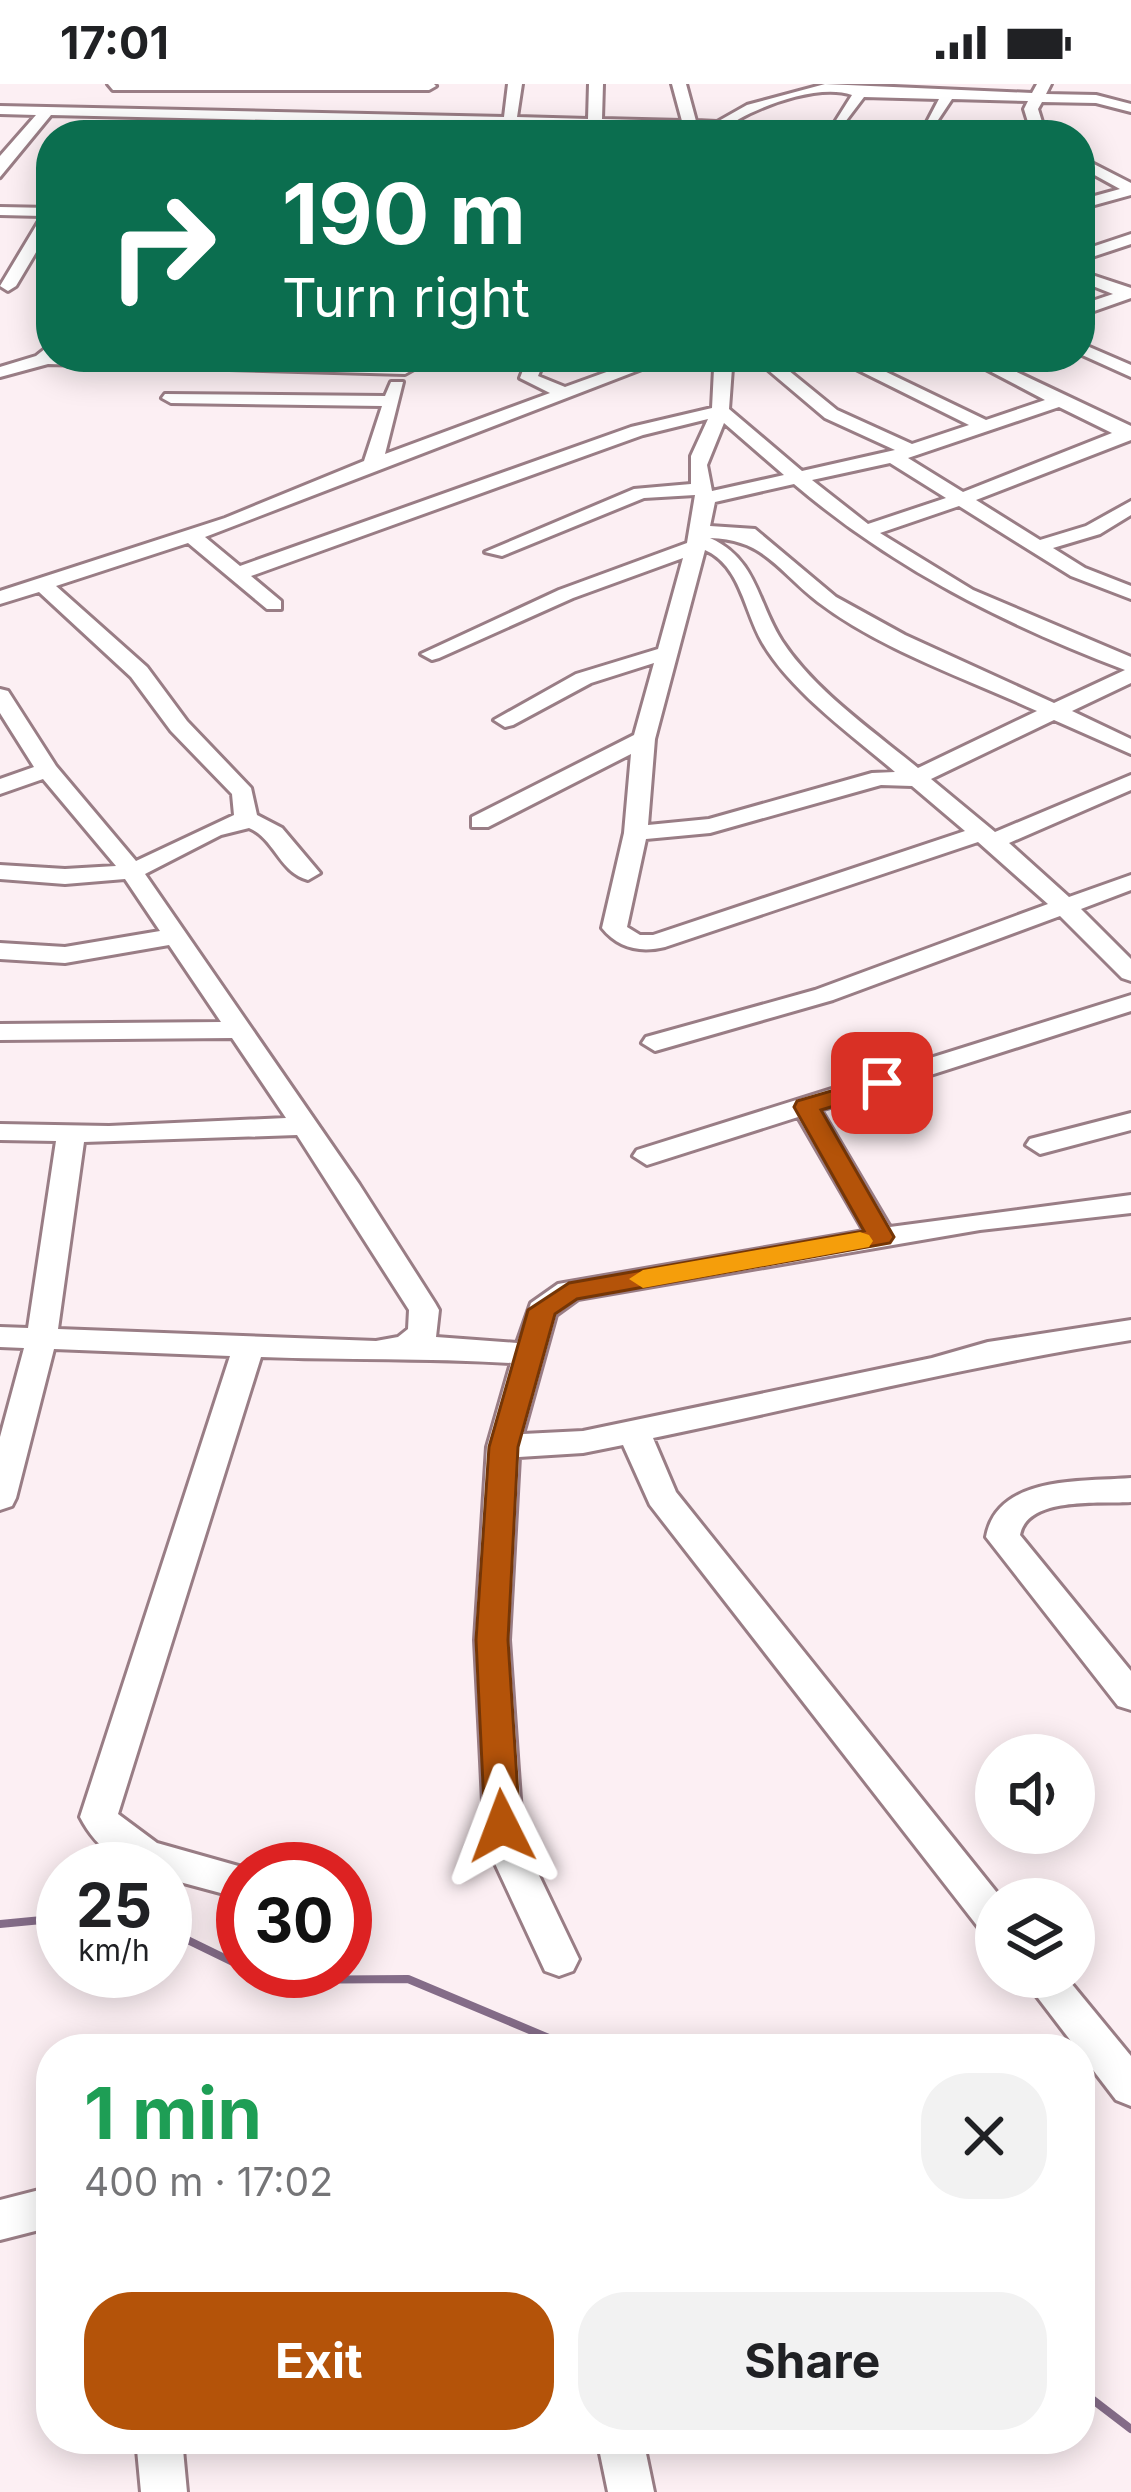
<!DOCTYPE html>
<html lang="en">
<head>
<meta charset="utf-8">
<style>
  body { margin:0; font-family:Inter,sans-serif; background:#f2f2f2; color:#202124; height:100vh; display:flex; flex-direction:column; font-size:45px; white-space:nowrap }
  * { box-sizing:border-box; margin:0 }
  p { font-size:39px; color:#757577 }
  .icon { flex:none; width:66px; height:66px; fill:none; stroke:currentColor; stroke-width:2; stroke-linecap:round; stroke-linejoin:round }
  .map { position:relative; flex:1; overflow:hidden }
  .details { position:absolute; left:36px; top:1950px; width:1059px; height:420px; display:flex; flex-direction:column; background:#fff; border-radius:48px; box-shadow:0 6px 30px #0003 }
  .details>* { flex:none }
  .banner { position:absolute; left:36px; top:36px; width:1059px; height:252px; border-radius:48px; box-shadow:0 6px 30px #0003; background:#0b6e4f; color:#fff; overflow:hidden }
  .tools { position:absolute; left:975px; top:1650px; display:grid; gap:24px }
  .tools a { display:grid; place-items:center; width:120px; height:120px; border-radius:50%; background:#fff; box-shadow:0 6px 30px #0003; font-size:60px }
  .speed { position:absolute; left:36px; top:1758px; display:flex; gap:24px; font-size:60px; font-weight:700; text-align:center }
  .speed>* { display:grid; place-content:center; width:156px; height:156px; border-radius:50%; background:#fff; box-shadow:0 6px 30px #0003; line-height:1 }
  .speed small { font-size:30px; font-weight:400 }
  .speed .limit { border:18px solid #d22; background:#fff; color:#111 }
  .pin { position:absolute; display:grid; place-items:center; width:102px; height:102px; color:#fff; margin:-51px; border-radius:24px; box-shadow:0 6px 18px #0006 }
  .me { position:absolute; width:132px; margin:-66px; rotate:357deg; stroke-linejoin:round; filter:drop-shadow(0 0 9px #0008) }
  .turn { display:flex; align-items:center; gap:42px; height:252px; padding:0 48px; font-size:54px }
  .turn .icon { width:156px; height:156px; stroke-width:2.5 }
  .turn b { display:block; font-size:84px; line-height:102px }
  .round { display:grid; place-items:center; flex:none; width:126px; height:126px; border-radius:48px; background:#f2f2f2 }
  .head { display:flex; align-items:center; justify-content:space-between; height:204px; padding:0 48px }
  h1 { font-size:72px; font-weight:700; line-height:90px; color:#1e9e55 }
  .action { display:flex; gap:24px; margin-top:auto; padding:24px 48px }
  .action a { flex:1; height:138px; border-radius:48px; background:#b45309; color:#fff; font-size:48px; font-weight:700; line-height:138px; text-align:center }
  .action a+a { background:#f2f2f2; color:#202124 }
  .status { display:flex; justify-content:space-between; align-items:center; height:84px; padding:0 60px; background:#fff; direction:ltr }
  .status svg { height:33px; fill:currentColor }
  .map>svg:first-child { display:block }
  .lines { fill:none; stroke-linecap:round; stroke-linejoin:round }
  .stream { stroke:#846c88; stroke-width:8 }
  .minor-casing { stroke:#997d85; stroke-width:6 }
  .minor { fill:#fff; fill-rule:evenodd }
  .route { fill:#b45309; stroke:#753606; stroke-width:3 }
  .slow { fill:#f59e0b }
</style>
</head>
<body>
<div class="status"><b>17:01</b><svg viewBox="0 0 49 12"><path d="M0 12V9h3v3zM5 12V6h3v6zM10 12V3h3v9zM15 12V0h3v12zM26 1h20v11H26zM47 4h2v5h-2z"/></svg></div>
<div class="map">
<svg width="1131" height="2408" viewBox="0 0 1131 2408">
  <rect width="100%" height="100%" fill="#fceff3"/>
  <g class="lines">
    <!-- stream -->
    <g class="stream">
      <polyline points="0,1840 63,1834"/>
      <polyline points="165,1845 243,1883"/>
      <polyline points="251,1887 270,1896 408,1895 575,1965"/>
      <polyline points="1080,2306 1131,2345"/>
    </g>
    <defs>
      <g id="minor">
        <polygon points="108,0 434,0 436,2 429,6 113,6"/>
        <path d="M508 0H522L517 33 588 35 589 0H603L602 35 682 37 672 0H686L696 37 717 38 747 21 825 0 1032 9 1037 0H1051L1046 10 1096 11 1131 20V28L1096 19 1042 18 1038 25 1046 51H1032L1024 25 1028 17 952 15 934 42 927 38 939 15 864 13 842 42 835 38 852 11C821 0 768 19 739 35 726 43 723 51 706 51L710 46 51 31 0 93V72L36 31 0 30V22L504 33Z"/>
        <polygon points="1080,73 1131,99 1131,111 1080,125 1080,116 1120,105 1080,83"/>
        <polygon points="0,123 51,124 51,143 16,202 8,207 0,202 42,132 0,131"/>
        <polygon points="1131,150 1131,160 1080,177 1080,167"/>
        <polygon points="1080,187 1131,204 1131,214 1080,232 1080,221 1113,210 1080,197"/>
        <polygon points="1080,259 1131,281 1131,293 1080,270"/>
        <polygon points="51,260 51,273 405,280 414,285 405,290 48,280 0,293 0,283 36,272"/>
        <path d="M528 273H546L538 292 565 303 648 273H673L205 453 240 482 631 343 712 324 714 285 705 273H723L732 284 729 325 802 387 895 366 825 334 753 273H772L837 326 912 360 969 341 832 273H855L986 336 1045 316 963 273H985L1131 342V356L976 416 1040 456 1086 442 1131 417V431L1100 450 1053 464 1085 484 1131 502V515L1071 492 959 422 880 449 973 506 1131 573V599L1072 627 1131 655V670L1054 636 931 695 995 748 1131 691V706L1009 759 1069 813 1131 791V806L1081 825 1131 875V897L1122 894 1060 832 833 916 655 967 642 959 646 953 815 906 1048 820 978 758 665 863C640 869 618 864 602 844L624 749 631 670 488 743H472V733L634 651 654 579 591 599 513 641 505 643 494 636 576 590 658 565 683 474 573 514 439 574 432 576 421 570 559 506 687 459 695 411 644 414 502 472 485 468 634 405 691 400V372L708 335 643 351 251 492 281 517V525H267L188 459 56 502 147 583 187 637 251 704 257 731 282 744 320 789 308 796C279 788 275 755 249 744L221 751 145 790 359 1100 435 1219 439 1226 436 1253 517 1259 531 1219 558 1200 864 1147 798 1033 647 1081 633 1072 637 1066 1131 911V927L821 1026 890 1143 1131 1111V1129L980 1146 578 1215 556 1231 523 1350 583 1347 932 1274 988 1258 1131 1236V1256C970 1281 812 1321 653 1354L676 1408 1002 1815H996V1852L982 1848 650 1421 623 1361 583 1369 519 1373 509 1556 523 1758 579 1875 573 1887 559 1892 545 1887 485 1758 475 1556 487 1363 511 1279C427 1274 345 1276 261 1273L118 1730 157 1759 249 1785H243V1815L165 1794V1785C126 1785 98 1768 80 1733L230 1272 54 1265 16 1414 12 1422 0 1426V1353L24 1264 0 1263V1243L28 1244 56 1057 0 1056V1040L109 1042 286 1034 232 954 0 956V940L221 938 169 861 65 879 0 875V859L65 863 160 847 125 795 65 800 0 795V781L65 785 116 782 43 695 0 710V695L34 683 0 629V605L8 607 56 682 136 777 234 731 232 710 171 647 131 593 39 508 0 520V507L225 434 364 377 382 322 171 319 162 314 165 310 385 312 391 298H403L385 370 550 309 520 294ZM1059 323 1112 349 963 408 908 374ZM724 339 784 391 712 407 707 381ZM890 379 946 414 868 440 812 396ZM794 400C894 485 1004 540 1125 586L1054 619 905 551 836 513 755 445 710 442 715 418ZM710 454C764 455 778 487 818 518 881 566 965 594 1037 627L918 684C872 646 815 607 782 557 757 518 757 475 710 454ZM705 466C741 482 744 527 762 558 790 607 852 651 895 688L872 689 709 735 648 741 655 655ZM881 701 912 702 965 747 653 851H640L627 843 646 755 710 749ZM297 1051 409 1226 408 1245 398 1253 376 1257 58 1245 84 1058Z"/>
        <polygon points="1131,1029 1131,1046 1040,1070 1026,1061 1030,1055"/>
        <path d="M1131 1394V1418C1101 1420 1027 1412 1020 1451L1131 1587V1626L1118 1622 986 1453C997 1391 1082 1398 1131 1394Z"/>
        <polygon points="1022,1893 1066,1893 1131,1972 1131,2022 1116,2016"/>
        <polygon points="51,2103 51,2143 0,2156 0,2116"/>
        <polygon points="136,2355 182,2355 187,2408 141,2408"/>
        <polygon points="597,2355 643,2355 654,2408 608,2408"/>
      </g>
    </defs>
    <!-- minor casing -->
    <use href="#minor" class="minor-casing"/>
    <!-- minor -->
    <use href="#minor" class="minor"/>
  </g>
  <!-- route -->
  <polygon class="route" points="882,992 891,994 895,999 891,1005 821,1026 894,1153 890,1159 577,1215 555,1230 518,1363 508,1556 520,1742 515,1752 502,1756 490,1752 485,1742 476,1556 489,1363 528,1226 569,1199 864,1147 794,1023 797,1017"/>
  <!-- slow -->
  <polygon class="slow" points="860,1148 869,1151 873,1157 869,1163 643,1204 629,1195 643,1186"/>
</svg>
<div class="tools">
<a><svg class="icon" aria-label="sound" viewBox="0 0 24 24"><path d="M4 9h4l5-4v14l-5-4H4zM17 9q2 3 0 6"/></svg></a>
<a><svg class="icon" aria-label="layers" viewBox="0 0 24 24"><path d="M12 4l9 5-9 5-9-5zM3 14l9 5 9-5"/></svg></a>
</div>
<div class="speed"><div>25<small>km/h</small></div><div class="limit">30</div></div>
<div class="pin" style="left:882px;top:999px;background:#d93025"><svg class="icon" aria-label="arrive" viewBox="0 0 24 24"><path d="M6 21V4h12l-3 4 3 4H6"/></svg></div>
<svg class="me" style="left:502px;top:1742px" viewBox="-20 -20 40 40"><path d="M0-17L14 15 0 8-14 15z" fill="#b45309" stroke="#fff" stroke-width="4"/></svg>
<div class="banner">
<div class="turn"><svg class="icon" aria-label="right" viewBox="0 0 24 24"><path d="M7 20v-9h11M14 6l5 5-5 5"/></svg><div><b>190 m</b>Turn right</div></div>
</div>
<section class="details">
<div class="head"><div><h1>1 min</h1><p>400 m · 17:02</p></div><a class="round"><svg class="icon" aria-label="close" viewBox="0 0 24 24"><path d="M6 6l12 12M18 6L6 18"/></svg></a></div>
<div class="action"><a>Exit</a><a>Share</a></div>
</section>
</div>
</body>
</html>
